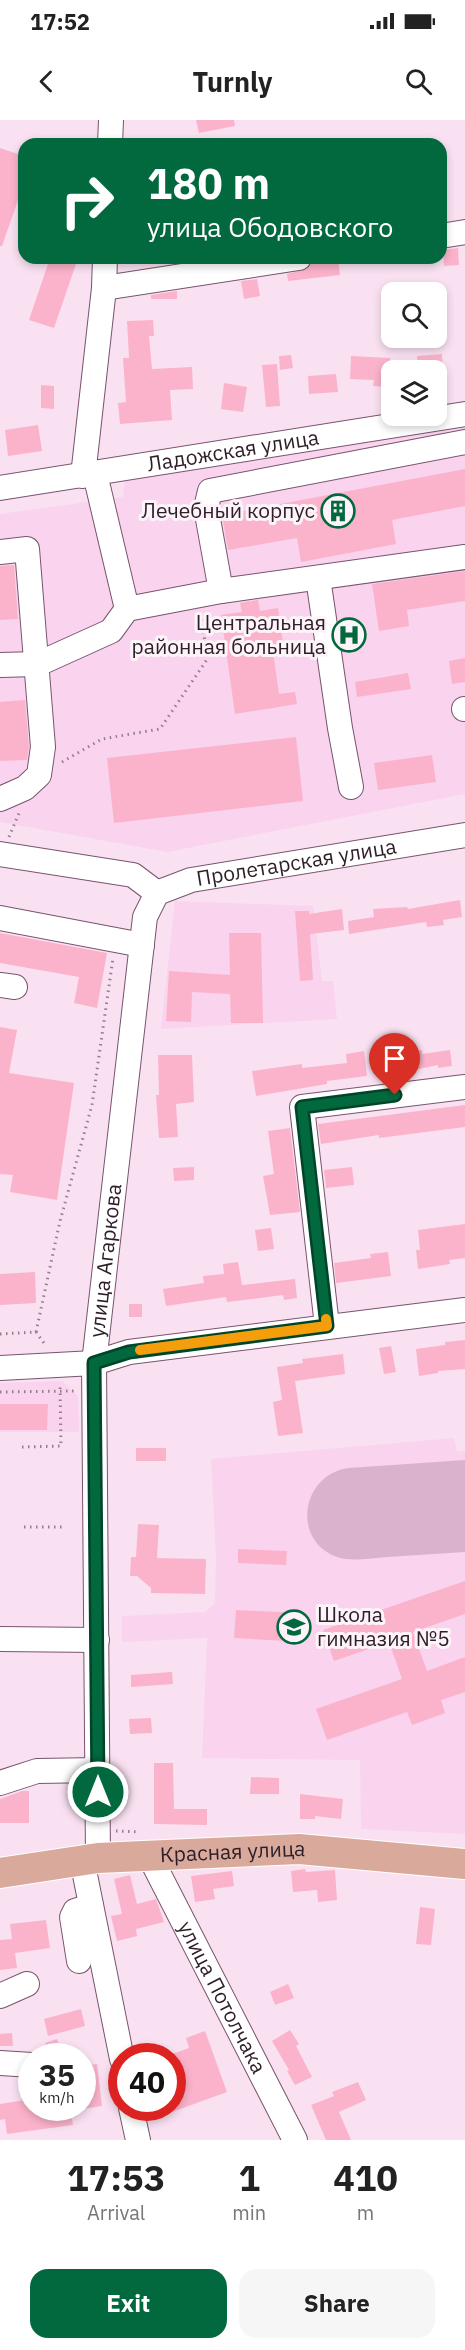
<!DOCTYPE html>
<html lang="en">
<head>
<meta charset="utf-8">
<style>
  body { margin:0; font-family:"IBM Plex Sans",sans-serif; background:#f6f6f6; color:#222; height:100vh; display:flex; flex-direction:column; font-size:22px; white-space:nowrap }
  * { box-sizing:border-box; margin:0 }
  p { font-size:20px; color:#767676 }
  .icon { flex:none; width:33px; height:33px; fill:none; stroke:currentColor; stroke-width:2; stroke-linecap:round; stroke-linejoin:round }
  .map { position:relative; height:2020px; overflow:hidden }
  .details { display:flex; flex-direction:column; background:#fff; flex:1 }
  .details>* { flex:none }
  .hud { position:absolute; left:18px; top:18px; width:429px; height:126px; border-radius:18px; box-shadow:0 3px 9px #0003; background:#02693f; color:#fff; overflow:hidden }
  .fabs { position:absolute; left:381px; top:162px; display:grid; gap:12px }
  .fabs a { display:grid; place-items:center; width:66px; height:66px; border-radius:12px; background:#fff; box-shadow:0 3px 9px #0003; font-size:30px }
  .speed { position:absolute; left:18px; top:1923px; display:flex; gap:12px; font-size:30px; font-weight:700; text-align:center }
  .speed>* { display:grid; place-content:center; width:78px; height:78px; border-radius:50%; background:#fff; box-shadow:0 3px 9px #0003; line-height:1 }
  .speed small { font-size:15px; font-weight:400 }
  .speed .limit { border:9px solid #d22; background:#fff; color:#111 }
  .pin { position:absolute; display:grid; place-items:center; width:51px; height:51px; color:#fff; margin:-62px -26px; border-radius:50% 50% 50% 0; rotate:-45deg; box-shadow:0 0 6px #0007 }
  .pin .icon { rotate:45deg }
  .me { position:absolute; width:66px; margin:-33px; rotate:0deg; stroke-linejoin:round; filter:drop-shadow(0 0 4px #0008) }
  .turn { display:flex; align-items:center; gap:21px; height:126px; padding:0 30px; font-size:27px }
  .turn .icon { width:78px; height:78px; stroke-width:2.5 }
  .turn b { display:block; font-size:42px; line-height:51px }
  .eta { display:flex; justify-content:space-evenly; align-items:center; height:102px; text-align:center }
  .eta b { font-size:36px; font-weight:700; line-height:42px }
  .primary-button { display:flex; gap:12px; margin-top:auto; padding:12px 30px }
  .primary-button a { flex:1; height:69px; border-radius:18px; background:#02693f; color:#fff; font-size:24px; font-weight:700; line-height:69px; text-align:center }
  .primary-button a+a { background:#f6f6f6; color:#222 }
  .status { display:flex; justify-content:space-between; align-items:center; height:42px; padding:0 30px; background:#fff; direction:ltr }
  .status svg { height:16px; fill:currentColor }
  header { display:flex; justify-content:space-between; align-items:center; height:78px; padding:0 30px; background:#fff; font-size:27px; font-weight:700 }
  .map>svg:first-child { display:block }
  .built { fill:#fad3ee }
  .park { fill:#dab2ce }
  .building { fill:#fbb3cb }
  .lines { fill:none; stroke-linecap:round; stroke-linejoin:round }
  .minor-casing { stroke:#77546d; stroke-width:26 }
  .major-casing { stroke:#fff; stroke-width:32 }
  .path { stroke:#937f8c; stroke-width:3; stroke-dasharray:1.5 4.5; stroke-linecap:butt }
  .minor { stroke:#fff; stroke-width:24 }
  .major { stroke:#d9aa9b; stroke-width:30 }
  .route-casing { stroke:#014429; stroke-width:15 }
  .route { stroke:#02693f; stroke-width:10 }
  .slow { stroke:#f59e0b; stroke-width:10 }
  .labels { text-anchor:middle; stroke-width:6; stroke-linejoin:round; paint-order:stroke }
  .street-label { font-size:21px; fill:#2d1e28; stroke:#fcf4f9 }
  .poi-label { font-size:21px; fill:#2d1e28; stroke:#fcf4f9; text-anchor:end }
</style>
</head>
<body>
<div class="status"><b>17:52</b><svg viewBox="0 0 49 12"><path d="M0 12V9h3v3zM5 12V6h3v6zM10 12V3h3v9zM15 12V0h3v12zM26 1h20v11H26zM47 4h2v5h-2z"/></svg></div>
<header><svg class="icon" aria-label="back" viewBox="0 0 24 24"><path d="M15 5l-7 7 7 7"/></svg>Turnly<svg class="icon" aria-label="search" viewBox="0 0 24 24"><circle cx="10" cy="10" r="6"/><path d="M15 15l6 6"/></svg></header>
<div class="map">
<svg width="465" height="2020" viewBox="0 0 465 2020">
  <rect width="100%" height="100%" fill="#fae1f2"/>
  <!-- built -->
  <g class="built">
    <polygon points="465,301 465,674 167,732 0,702 0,394 123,377 125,357"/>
    <polygon points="175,781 313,786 322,861 333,861 337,899 161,909"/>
    <polygon points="62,1261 78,1276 79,1312 0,1312 0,1263"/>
    <polygon points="454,1318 457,1331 465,1331 465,1714 361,1709 360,1640 202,1638 207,1518 122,1522 122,1496 205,1492 215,1483 216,1437 211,1339"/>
  </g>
  <!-- park -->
  <path class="park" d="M465 1340V1432C439 1434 413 1435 387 1437 371 1438 352 1442 337 1437 291 1421 301 1354 349 1348Z"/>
  <!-- building -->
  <g class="building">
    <polygon points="196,0 234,0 235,6 199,13"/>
    <polygon points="0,28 24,36 24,63 2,126 0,126"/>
    <polygon points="458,128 459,145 444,146 443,130"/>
    <polygon points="50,138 78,138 54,208 29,200"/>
    <polygon points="313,138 338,138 340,155 288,161 287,154 307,149"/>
    <polygon points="257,159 260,176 244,179 241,161"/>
    <polygon points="177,171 177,179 151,179 151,175"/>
    <polygon points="153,200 154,216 149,216 152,249 192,247 193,269 170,270 172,300 120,304 118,283 126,282 123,238 129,238 127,201"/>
    <polygon points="442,234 443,250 418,250 417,236"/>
    <polygon points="291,235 293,248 280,250 279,236"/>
    <polygon points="351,236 390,238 389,267 373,266 374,260 350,259"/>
    <polygon points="277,244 280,286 266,287 262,245"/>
    <polygon points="336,254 338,272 309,274 308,256"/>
    <polygon points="224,263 247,267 243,292 221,289"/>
    <polygon points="41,265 54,266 54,289 41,288"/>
    <polygon points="38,305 42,331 8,336 5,310"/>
    <polygon points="465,349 465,386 392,400 396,424 301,442 297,418 228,430 222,395"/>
    <polygon points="14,445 18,499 0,500 0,446"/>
    <polygon points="465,451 465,481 407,490 409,506 379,511 372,464"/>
    <polygon points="258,480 260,491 278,488 284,529 273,531 279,574 295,572 297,584 235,594 221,495 242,492 240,483"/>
    <polygon points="465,538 465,562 452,564 449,541"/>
    <polygon points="408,553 411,569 357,577 355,562"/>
    <polygon points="25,580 29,627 27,640 0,641 0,582"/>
    <polygon points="296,617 303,681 114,703 107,638"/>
    <polygon points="432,635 436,662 378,670 374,643"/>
    <polygon points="460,780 462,797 443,800 444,805 427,807 426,802 349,814 348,801 374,797 373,789 407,787 408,789"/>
    <polygon points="342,789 344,810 310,814 313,860 300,861 295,791 309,791 309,794"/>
    <polygon points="0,813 107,833 97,888 74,883 79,857 0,843"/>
    <polygon points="229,813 261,813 263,903 231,903 230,874 192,872 191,902 166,901 169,851 230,855"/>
    <polygon points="0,907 17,910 9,953 74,963 57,1080 10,1072 13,1055 0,1054"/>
    <polygon points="422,930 422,934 450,930 452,946 438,948 438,945 395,954 392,933"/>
    <polygon points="364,931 367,956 327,961 327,964 256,976 252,951 302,944 302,948 347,943 346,934"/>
    <polygon points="158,935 192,935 194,982 176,984 178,1017 159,1018 156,975 159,975"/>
    <polygon points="465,985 465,1007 379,1018 379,1015 321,1024 318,1004"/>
    <polygon points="290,1008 300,1092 270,1095 263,1056 274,1054 268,1011"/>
    <polygon points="194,1047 194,1060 174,1061 173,1048"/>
    <polygon points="352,1047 354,1065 326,1068 324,1050"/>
    <polygon points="465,1104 465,1138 449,1140 450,1144 418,1149 416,1130 420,1130 418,1110"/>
    <polygon points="271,1108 274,1129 258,1131 255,1110"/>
    <polygon points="388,1132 391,1156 336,1163 334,1143 371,1138 370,1134"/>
    <polygon points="238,1142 242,1165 295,1159 297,1178 284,1180 283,1175 227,1182 226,1177 166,1186 163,1169 204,1163 203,1156 224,1154 223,1144"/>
    <polygon points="35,1152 36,1183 0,1185 0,1154"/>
    <rect x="129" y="1184" width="13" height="13"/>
    <polygon points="465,1220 465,1249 438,1251 438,1253 419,1256 416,1229 445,1225 445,1222"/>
    <polygon points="391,1226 396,1252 384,1254 379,1228"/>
    <polygon points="343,1234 345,1254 295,1261 303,1313 278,1316 273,1282 282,1280 277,1247 303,1243 302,1239"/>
    <polygon points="0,1284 48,1284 47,1310 0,1310"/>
    <rect x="136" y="1328" width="30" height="13"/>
    <polygon points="138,1404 159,1405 157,1438 206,1439 205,1474 151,1473 151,1468 137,1456 130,1456 131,1437 136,1437"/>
    <polygon points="238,1429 287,1431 286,1445 238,1443"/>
    <polygon points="465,1461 465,1494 413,1512 427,1551 465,1537 465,1572 441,1580 445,1593 412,1605 407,1592 327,1620 316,1589 402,1559 389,1522 334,1541 323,1510"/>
    <polygon points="236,1490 300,1493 299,1513 287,1513 287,1521 234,1518"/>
    <polygon points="172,1552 173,1564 131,1567 131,1555"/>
    <polygon points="151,1598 152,1613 130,1614 129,1599"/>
    <polygon points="154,1643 173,1643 174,1689 207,1689 207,1705 154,1704"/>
    <polygon points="251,1657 279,1658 279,1674 250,1674"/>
    <polygon points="22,1671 29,1671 29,1703 0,1703 0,1679"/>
    <polygon points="300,1674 343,1679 341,1699 315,1696 315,1699 300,1699"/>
    <polygon points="305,1749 306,1752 335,1750 337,1780 318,1782 317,1770 293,1772 291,1751"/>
    <polygon points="232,1751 234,1766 213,1769 215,1779 195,1782 191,1756"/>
    <polygon points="130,1755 137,1784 156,1779 164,1802 136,1809 137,1816 117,1821 111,1796 122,1794 114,1759"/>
    <polygon points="420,1787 435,1789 431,1825 416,1824"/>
    <polygon points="46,1800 50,1828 15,1833 17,1848 0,1850 0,1820 12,1819 10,1804"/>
    <polygon points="288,1864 294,1878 275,1885 270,1872"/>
    <polygon points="81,1889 85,1906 48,1916 44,1899"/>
    <polygon points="290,1910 299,1924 296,1926 312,1957 295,1965 287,1951 289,1950 272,1921"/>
    <polygon points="205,1911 227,1972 172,1992 172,1975 179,1973 172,1955 172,1934 189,1928 186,1918"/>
    <polygon points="12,1913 13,1926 0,1926 0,1914"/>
    <polygon points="57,1919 63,1936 50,1936 45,1923"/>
    <polygon points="97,1944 102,1986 82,1989 82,1946"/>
    <polygon points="358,1962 366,1980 339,1992 351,2020 326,2020 311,1985 334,1976 332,1972"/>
    <polygon points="32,1979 32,1988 70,1988 73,2005 7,2014 5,1999 0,2000 0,1984"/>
  </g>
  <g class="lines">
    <defs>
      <g id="minor">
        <polyline points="110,24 111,0"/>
        <polyline points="441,116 465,112"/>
        <polyline points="104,168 299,138"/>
        <polyline points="83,356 104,168 105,138"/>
        <path id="s1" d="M0 368 465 294"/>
        <polyline points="0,432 27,429 43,627 39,655 25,668 0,679"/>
        <polyline points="318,458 340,608 351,667"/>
        <polyline points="221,471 206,388 210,371 465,322"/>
        <polyline points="127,489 221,471 465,437"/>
        <polyline points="0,545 38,544 111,511 127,489 95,354"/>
        <polyline points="464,589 465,589"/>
        <polyline points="0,734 133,755 157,773"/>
        <polyline points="0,798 142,825"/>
        <polyline points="0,865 15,867"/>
        <polyline points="327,1206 302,987 465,967"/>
        <polyline points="0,1248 94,1243 129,1232 465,1190"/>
        <polyline points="0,1519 97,1520"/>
        <polyline points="0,1663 37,1651 98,1650"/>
        <path id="s2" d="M149 1735 295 2020"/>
        <path id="s3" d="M98 1738 94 1243 145 797 157 773 191 760 465 715"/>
        <polyline points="82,1740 122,1939"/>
        <polyline points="79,1841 72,1797 75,1791 91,1786"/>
        <polyline points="0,1876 27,1864"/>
        <polyline points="0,1943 32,1945"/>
        <polyline points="131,1988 138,2020"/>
      </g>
      <g id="major">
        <path id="s4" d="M0 1753 98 1738 299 1729 465 1744"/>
      </g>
    </defs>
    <!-- minor casing -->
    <use href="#minor" class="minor-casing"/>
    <!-- major casing -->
    <use href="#major" class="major-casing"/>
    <!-- path -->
    <g class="path">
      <polyline points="62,642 102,619 160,609 208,538 200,494"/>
      <polyline points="9,717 19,693"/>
      <polyline points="36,1212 60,1101 92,985 113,838"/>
      <polyline points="0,1214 36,1212 46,1226"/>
      <polyline points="0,1272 75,1271"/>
      <polyline points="22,1327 61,1326 60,1264"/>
      <polyline points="24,1407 65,1407"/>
      <polyline points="116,1711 140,1712"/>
    </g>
    <!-- minor -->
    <use href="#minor" class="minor"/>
    <!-- major -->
    <use href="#major" class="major"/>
  </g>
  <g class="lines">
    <defs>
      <polyline id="route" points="98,1672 94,1243 129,1232 327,1206 302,987 395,975"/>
    </defs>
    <!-- route casing -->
    <use href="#route" class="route-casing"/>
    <!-- route -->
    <use href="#route" class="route"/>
    <!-- slow -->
    <polyline class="slow" points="140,1230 327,1206 326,1199"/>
  </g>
  <!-- icons -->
  <defs>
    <symbol id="building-ring" viewBox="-11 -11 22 22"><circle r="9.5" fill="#fcf4f9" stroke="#02693f" stroke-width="1.5"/><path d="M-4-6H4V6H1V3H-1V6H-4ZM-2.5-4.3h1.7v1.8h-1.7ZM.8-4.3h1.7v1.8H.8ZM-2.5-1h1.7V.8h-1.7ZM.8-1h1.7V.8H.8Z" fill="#02693f"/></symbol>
    <symbol id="hospital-ring" viewBox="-11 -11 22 22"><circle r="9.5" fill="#fcf4f9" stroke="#02693f" stroke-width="1.5"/><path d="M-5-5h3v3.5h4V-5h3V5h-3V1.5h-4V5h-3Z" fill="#02693f"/></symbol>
    <symbol id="school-ring" viewBox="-11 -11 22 22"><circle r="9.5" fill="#fcf4f9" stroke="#02693f" stroke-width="1.5"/><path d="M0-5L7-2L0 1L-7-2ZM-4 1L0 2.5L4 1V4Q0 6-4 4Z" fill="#02693f"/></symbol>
  </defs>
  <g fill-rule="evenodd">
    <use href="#building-ring" x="319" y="372" width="38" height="38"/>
    <use href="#hospital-ring" x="330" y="496" width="38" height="38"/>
    <use href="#school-ring" x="275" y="1488" width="38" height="38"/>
  </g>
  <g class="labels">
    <!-- street labels -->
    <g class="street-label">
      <text dy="7" stroke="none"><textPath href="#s1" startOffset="236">Ладожская улица</textPath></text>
      <text dy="7" stroke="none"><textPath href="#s3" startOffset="1114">Пролетарская улица</textPath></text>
      <text dy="7" stroke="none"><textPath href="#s3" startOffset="598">улица Агаркова</textPath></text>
      <text dy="7" stroke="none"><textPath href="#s4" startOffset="234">Красная улица</textPath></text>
      <text dy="7" stroke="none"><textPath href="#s2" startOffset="160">улица Потолчака</textPath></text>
    </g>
    <!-- poi labels -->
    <g class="poi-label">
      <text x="315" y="398">Лечебный корпус</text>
      <text x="326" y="510">Центральная<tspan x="326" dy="24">районная больница</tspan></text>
      <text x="317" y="1502" text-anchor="start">Школа<tspan x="317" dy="24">гимназия №5</tspan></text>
    </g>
  </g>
</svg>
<div class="fabs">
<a><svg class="icon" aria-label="search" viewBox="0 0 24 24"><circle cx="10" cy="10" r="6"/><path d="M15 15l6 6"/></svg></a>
<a><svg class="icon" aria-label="layers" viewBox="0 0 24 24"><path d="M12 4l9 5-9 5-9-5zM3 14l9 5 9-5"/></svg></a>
</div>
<div class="speed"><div>35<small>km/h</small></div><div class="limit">40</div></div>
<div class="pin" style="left:395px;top:975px;background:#d93025"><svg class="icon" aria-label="arrive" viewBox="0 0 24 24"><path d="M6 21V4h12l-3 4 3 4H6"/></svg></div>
<svg class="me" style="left:98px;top:1672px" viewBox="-20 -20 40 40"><circle r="17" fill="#02693f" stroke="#fff" stroke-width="3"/><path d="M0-11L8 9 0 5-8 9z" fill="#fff"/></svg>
<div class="hud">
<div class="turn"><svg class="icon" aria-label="right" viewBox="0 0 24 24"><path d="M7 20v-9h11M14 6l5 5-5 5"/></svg><div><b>180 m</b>улица Ободовского</div></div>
</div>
</div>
<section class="details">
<div class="eta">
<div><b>17:53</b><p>Arrival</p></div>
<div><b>1</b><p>min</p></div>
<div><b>410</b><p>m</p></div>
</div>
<div class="primary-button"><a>Exit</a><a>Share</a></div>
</section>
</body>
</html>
